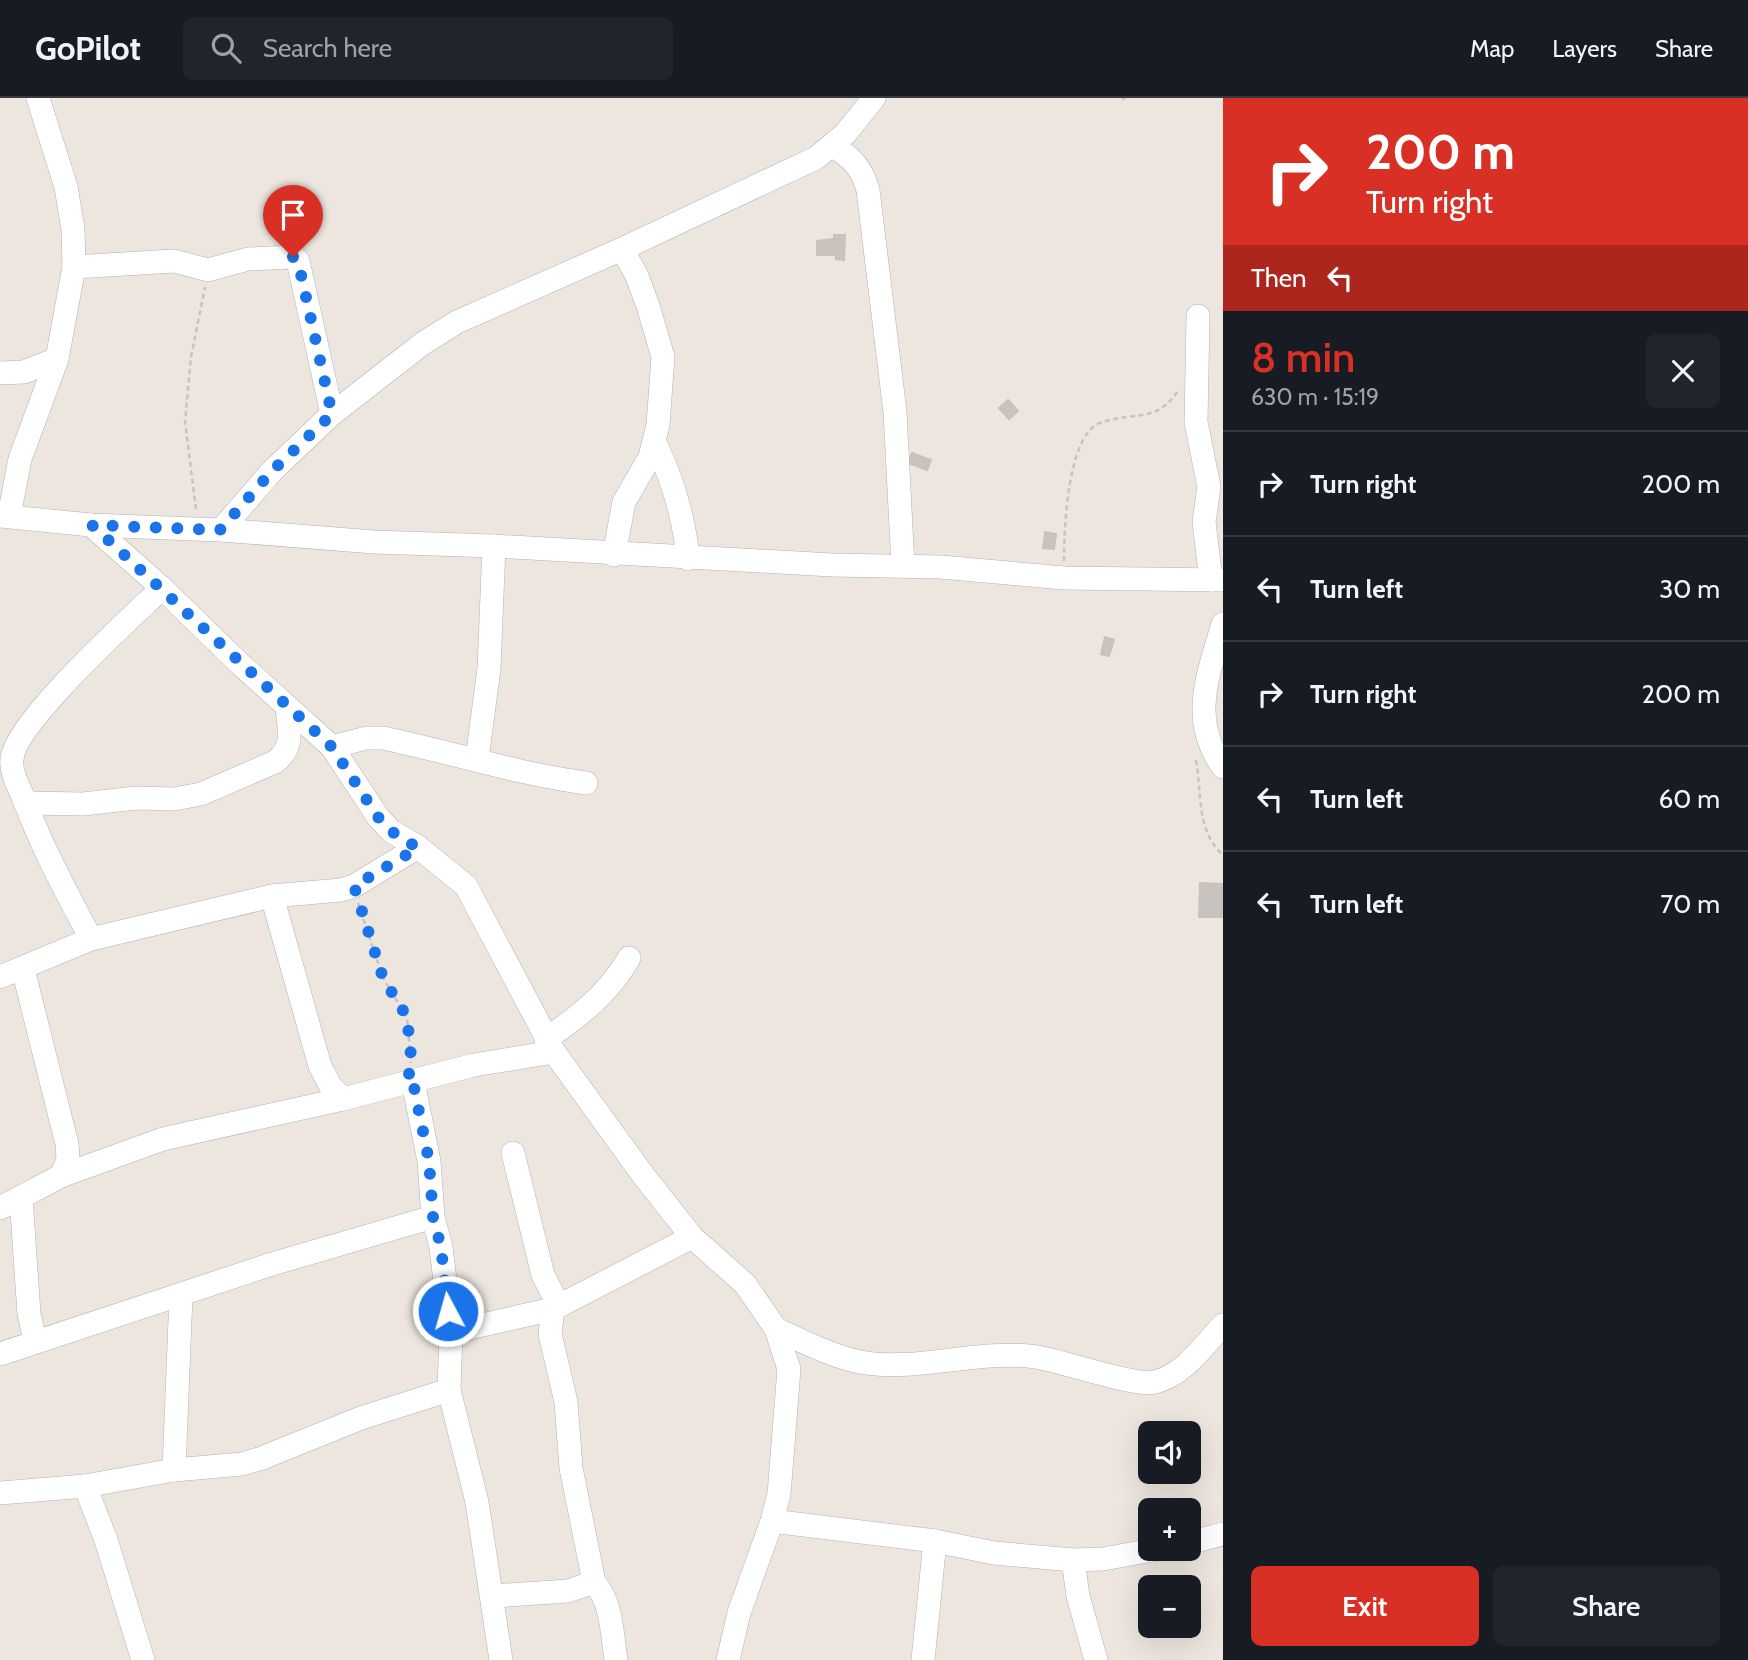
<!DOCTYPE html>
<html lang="en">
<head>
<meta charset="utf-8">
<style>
  body { margin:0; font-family:Cabin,sans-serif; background:#20242c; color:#f1f3f6; height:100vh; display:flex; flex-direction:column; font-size:26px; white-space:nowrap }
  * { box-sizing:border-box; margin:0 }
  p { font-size:23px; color:#9ea1a6 }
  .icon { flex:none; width:38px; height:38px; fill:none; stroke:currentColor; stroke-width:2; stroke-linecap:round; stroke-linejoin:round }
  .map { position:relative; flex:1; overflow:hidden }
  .side { display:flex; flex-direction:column; background:#171b24; width:525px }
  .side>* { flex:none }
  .banner { background:#d93025; color:#fff; overflow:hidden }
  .tools { position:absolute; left:1138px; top:1323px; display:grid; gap:14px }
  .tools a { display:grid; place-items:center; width:63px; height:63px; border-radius:10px; background:#171b24; box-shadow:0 7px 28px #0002; font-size:35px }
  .pin { position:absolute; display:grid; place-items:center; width:60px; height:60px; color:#fff; margin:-72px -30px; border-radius:50% 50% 50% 0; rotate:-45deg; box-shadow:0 0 7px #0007 }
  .pin .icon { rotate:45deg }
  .me { position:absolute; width:77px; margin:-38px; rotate:354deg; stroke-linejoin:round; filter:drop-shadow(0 0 5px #0008) }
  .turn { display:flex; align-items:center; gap:24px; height:147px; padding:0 28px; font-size:32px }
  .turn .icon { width:91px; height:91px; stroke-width:2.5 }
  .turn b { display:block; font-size:49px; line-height:60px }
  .then { display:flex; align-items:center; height:66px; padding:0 28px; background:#0003; gap:14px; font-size:26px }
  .round { display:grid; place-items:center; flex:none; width:74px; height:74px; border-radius:10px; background:#20242c }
  .head { display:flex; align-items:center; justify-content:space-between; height:119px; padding:0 28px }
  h1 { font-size:42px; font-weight:600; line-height:52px; color:#d93025 }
  .action { display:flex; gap:14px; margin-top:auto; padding:14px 28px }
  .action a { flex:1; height:80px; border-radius:10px; background:#d93025; color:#fff; font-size:28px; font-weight:600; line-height:80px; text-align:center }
  .action a+a { background:#20242c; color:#f1f3f6 }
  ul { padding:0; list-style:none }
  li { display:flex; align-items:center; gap:21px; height:105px; padding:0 28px; border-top:2px solid #363941 }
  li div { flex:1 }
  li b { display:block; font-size:26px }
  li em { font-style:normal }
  header { display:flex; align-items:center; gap:42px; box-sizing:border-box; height:98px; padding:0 35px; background:#171b24; border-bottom:2px solid #363941 }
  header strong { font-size:33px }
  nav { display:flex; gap:38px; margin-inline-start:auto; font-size:24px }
  .search { width:490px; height:63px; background:#20242c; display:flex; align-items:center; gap:18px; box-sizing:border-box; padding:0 24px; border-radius:10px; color:#9ea1a6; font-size:26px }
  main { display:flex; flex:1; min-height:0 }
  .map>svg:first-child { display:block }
  .building { fill:#c8c3be; stroke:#c8c2b8; stroke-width:2 }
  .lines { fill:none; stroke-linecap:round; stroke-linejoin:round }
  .minor-casing { stroke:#afb2bb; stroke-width:24 }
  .path { stroke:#c4c4c4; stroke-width:2.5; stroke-dasharray:5 3.5; stroke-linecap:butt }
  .minor { stroke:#fff; stroke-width:23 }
  .route { stroke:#1a73e8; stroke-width:12; stroke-dasharray:0 21.6 }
</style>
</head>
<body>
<header>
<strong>GoPilot</strong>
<div class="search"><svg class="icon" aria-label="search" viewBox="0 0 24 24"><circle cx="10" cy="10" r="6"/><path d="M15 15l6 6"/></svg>Search here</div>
<nav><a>Map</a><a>Layers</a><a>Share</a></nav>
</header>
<main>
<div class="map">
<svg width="1223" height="1562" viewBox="0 0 1223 1562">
  <rect width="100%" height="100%" fill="#ede6df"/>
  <!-- building -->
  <g class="building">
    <polygon points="834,137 845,137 844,162 836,161 836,157 817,157 817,143 834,141"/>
    <polygon points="1008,302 1018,313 1009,321 999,310"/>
    <polygon points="912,355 931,362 927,372 908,365"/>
    <polygon points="1045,434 1056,436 1054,451 1043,450"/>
    <polygon points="1105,539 1114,542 1109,558 1101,556"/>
    <polygon points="1200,785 1223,786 1223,819 1199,819"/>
  </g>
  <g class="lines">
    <defs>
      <g id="minor">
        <path d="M833 48C852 60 862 70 868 92L895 314 903 468"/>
        <polyline points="74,169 174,163 208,172 248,161 293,159 298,163 332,316"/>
        <polyline points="1198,218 1196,324 1209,389 1204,424 1211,482"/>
        <polyline points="0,275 24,274 57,261"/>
        <path d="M654 343C673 381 684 418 688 461"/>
        <polyline points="0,418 91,427 221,432 374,444 494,448 832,467 941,469 1064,480 1223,482"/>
        <polyline points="9,418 20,361 57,261 74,169 73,131 66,89 38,0"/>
        <polyline points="91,427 162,490 239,565 332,649 378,719 391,733 418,749 466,788 554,954 643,1077 692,1139 745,1186 776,1231 789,1271 779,1396 772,1423 739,1515 728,1562"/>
        <polyline points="221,432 272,373 332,316 422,246 457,224 622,151 816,60 845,36 874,0"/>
        <polyline points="614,457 624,404 650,359 658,327 663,259 648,208 637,178 622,151"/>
        <path d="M1223 526C1208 577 1189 622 1223 669"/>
        <path d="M332 649 366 640H383C450 654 518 676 586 685"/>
        <polyline points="477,661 489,571 494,448"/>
        <path d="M25 705 83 706 136 700 174 701 201 696 275 664C295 649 289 631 287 609"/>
        <polyline points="272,798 320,968 331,989 343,1001"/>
        <path d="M91 841C67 795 42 750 24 701 19 689 10 674 12 661 15 624 132 519 162 490"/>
        <polyline points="23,871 67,1046 68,1062 61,1078"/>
        <polyline points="0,879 91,841 272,798 341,792 354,788 418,749"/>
        <path d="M546 941C580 918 609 895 629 860"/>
        <polyline points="413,984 429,1063 433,1119 441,1149 451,1234 449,1292 477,1404 501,1562"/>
        <polyline points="513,1055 543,1177 558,1206"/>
        <polyline points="21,1099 29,1216 35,1242"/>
        <polyline points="0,1110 61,1078 163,1041 343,1001 474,967 554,954"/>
        <path d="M776 1231C805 1244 834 1260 866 1265 920 1273 980 1251 1036 1259 1064 1263 1134 1289 1155 1284 1184 1277 1203 1248 1223 1227"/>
        <polyline points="451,1234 553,1211"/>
        <polyline points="0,1256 272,1166 433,1119"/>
        <polyline points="174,1372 181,1197"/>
        <polyline points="85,1388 106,1442 143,1562"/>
        <polyline points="0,1395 85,1388 174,1372 242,1366 262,1360 361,1320 449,1292"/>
        <polyline points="772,1423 935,1443 994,1455 1073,1462 1103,1461 1158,1451"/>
        <polyline points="1188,1445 1223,1436"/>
        <polyline points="1073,1462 1078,1498 1096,1562"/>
        <path d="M594 1484C612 1504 612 1536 616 1562"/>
        <polyline points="493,1498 568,1493 594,1484 571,1370 566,1304 550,1236 553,1211 692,1139"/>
        <polyline points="923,1562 935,1443"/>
      </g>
    </defs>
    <!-- minor casing -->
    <use href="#minor" class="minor-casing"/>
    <!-- path -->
    <g class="path">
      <polyline points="1123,0 1124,2"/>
      <polyline points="196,411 185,324 191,259 205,189"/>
      <path d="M1064 463C1064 433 1067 337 1100 325 1131 313 1156 326 1177 294"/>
      <path d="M1196 662C1202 695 1196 733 1223 757"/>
      <polyline points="358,805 383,880 407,919 411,965"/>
    </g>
    <!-- minor -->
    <use href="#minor" class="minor"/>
  </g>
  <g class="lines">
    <!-- route -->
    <polyline class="route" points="293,159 298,163 332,316 272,373 220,432 92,427 332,649 378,719 391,733 418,750 354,788 383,880 407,919 411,958 408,985 413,984 429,1063 433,1119 441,1149 448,1213"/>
  </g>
</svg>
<div class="tools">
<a><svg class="icon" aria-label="sound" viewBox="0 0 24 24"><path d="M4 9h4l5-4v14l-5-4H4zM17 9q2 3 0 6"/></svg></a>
<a>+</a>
<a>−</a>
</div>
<div class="pin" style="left:293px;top:159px;background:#d93025"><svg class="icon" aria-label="arrive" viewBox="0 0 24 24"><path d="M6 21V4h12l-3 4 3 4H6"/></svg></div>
<svg class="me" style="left:448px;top:1213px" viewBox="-20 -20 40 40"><circle r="17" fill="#1a73e8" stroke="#fff" stroke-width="3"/><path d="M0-11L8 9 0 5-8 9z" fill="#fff"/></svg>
</div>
<section class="side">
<div class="banner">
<div class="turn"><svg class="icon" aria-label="right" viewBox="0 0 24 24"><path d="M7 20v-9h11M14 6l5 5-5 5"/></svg><div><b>200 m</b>Turn right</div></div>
<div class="then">Then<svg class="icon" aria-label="left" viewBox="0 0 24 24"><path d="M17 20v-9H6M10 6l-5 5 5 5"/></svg></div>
</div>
<div class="head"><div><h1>8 min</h1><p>630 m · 15:19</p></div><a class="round"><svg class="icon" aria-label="close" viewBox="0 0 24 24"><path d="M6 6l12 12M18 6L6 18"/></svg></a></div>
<ul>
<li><svg class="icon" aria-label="right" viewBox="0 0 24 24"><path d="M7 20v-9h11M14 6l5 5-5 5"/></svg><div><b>Turn right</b></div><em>200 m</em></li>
<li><svg class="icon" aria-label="left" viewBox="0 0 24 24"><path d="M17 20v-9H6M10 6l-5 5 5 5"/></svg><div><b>Turn left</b></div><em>30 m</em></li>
<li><svg class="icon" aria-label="right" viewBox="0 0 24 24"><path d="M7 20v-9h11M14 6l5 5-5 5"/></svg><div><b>Turn right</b></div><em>200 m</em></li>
<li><svg class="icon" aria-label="left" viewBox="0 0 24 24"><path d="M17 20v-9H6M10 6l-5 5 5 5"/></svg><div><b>Turn left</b></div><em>60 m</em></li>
<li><svg class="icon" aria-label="left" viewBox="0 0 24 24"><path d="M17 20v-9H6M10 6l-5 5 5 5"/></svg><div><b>Turn left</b></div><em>70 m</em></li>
</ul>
<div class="action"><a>Exit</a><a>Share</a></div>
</section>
</main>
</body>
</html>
